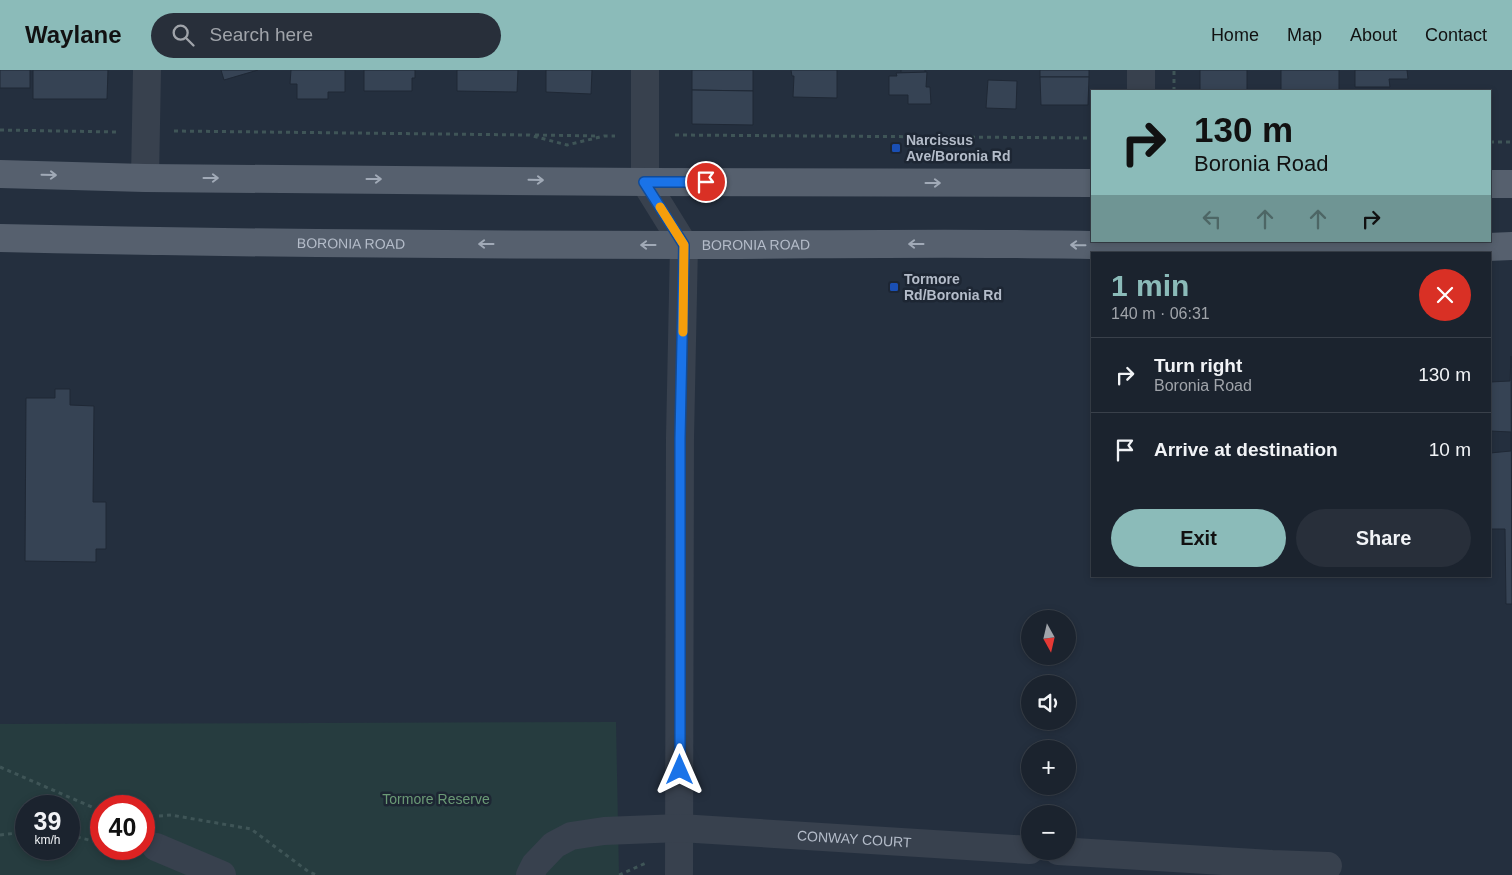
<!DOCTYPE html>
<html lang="en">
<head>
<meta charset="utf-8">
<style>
  body { margin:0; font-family:Arial,sans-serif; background:#282f3a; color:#f1f3f6; height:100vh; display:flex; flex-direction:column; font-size:19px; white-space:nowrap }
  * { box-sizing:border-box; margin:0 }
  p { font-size:16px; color:#a0a4aa }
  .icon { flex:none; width:28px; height:28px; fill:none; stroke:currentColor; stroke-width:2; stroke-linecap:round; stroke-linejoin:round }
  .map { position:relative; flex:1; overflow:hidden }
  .sheet { position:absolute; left:1091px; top:182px; width:400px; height:325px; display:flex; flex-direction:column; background:#1b232e; border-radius:0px; box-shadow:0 2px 8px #0003,0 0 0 1px #39404a }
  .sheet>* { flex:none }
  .guide { position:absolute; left:1091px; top:20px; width:400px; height:152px; border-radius:0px; box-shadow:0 2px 8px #0003,0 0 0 1px #39404a; background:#8bbbb9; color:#111; overflow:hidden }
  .needle { width:32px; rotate:172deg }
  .controls { position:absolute; left:1021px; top:540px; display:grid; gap:10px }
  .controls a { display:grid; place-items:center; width:55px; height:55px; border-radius:50%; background:#1b232e; box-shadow:0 2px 8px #0003,0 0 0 1px #39404a; font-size:25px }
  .speed { position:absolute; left:15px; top:725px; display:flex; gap:10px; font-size:25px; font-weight:700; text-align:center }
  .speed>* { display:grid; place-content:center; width:65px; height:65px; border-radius:50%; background:#1b232e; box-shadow:0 2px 8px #0003,0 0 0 1px #39404a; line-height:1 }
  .speed small { font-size:12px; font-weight:400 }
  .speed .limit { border:8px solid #d22; background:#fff; color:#111 }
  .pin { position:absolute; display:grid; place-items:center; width:42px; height:42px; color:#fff; margin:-21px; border:2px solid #fff; border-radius:50%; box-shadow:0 1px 5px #0007 }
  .me { position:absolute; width:55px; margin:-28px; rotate:0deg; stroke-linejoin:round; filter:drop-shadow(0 0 4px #0008) }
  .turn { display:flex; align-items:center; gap:18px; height:105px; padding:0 20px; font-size:22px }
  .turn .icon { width:65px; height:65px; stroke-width:2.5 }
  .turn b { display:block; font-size:35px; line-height:42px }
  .lanes { display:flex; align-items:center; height:48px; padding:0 20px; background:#0003; justify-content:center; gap:25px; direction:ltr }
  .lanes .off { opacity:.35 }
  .round { display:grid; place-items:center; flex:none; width:52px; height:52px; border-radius:26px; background:#282f3a }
  .summary { display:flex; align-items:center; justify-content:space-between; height:85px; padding:0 20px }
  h1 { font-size:30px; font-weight:700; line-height:38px; color:#8bbbb9 }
  .button { display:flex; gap:10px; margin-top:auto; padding:10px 20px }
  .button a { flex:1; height:58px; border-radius:30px; background:#8bbbb9; color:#111; font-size:20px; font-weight:700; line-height:58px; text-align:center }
  .button a+a { background:#282f3a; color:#f1f3f6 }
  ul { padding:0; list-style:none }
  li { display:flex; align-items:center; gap:15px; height:75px; padding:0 20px; border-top:1px solid #39404a }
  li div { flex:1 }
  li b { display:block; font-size:19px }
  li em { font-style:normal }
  header { display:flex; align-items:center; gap:30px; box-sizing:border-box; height:70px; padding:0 25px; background:#8bbbb9; color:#111 }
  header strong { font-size:24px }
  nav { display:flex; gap:28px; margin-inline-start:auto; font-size:18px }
  .search { width:350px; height:45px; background:#282f3a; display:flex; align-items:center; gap:12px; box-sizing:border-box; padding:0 18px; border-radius:28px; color:#a0a4aa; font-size:19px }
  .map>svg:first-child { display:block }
  .green { fill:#263c3f; fill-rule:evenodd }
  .building { fill:#364354; stroke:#1f2835 }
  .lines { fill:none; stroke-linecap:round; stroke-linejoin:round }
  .path { stroke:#3f5557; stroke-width:3; stroke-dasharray:4 4; stroke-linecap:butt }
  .minor { stroke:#38414e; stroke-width:28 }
  .major { stroke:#56606e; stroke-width:28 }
  .oneway { stroke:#a1aab7 }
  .route-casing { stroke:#114b97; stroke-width:12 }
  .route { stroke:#1a73e8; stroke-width:9 }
  .slow { stroke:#f59e0b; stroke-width:9 }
  .transit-dot { fill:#1a4fb4; stroke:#1d2633; stroke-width:2 }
  .labels { text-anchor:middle; stroke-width:5; stroke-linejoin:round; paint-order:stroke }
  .poi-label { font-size:14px; font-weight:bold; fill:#b4bcc9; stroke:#1d2633; text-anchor:start }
  .street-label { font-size:14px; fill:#b4bcc9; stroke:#1d2633 }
  .park-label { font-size:14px; fill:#6b9a76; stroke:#1d2633 }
</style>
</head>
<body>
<header>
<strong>Waylane</strong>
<div class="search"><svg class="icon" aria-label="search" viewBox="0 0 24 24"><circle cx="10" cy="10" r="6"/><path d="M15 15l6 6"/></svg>Search here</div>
<nav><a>Home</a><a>Map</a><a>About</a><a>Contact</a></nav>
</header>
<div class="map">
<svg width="1512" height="805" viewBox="0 0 1512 805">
  <rect width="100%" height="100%" fill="#242f3e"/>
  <!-- green -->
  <path class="green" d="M616 652 619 805H0V654ZM26 736H69V779H26ZM101 736H144V779H101Z"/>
  <!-- building -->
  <g class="building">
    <rect x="0" y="0" width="30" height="18"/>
    <polygon points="33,0 108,0 107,29 33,29"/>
    <polygon points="221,0 258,0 224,10"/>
    <polygon points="291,0 345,0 345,22 328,22 328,29 297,29 297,14 290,14"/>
    <polygon points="364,0 415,0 415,8 412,8 412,21 364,21"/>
    <polygon points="457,0 518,0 517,22 457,21"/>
    <polygon points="546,0 592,0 591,24 546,22"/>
    <polygon points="692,0 753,0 753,21 692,20"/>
    <polygon points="791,0 837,0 837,28 793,27 794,6 792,6"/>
    <rect x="901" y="0" width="24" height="2"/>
    <rect x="1040" y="0" width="49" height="7"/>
    <rect x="1200" y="0" width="47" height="21"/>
    <rect x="1281" y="0" width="58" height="21"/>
    <polygon points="1355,0 1407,0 1408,9 1389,9 1390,17 1355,17"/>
    <polygon points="927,2 926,17 930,17 931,34 908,34 908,25 889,25 889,6 897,6 896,3"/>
    <polygon points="1040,7 1089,7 1088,35 1041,35"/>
    <polygon points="988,10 1017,11 1016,39 986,38"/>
    <polygon points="692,20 753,21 753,55 692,54"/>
    <polygon points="1511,286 1512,534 1506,534 1505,459 1490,459 1490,383 1511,381 1511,362 1490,361 1490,312 1510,311"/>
    <polygon points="55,319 70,319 70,335 94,336 93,432 106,432 106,479 96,479 96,492 25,491 26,328 55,328"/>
  </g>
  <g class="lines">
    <!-- path -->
    <g class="path">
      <polyline points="1174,21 1174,0"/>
      <polyline points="0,60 117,62"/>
      <polyline points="174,61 529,65 567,75 604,66 615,66"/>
      <polyline points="535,65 599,66"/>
      <polyline points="675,65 1092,68"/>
      <polyline points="1490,72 1512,72"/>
      <polyline points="0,697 101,741"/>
      <polyline points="159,746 171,745 251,759 309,802 317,805"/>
      <polyline points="0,765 26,762"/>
      <polyline points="69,765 101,773"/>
      <polyline points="619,805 646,793"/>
    </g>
    <!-- minor -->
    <g class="minor">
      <polyline points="645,0 645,112 684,175 680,368 679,805"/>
      <polyline points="1141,21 1141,0"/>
      <polyline points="145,108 147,0"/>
      <polyline points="156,777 222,805"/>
      <polyline points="1058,781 1272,794 1328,796"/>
      <path id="s1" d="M530 805 535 795 554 775 571 766 604 761 680 758 1030 780"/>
    </g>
    <!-- major -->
    <g class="major">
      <polyline points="0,104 145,108 645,112 1092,113"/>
      <polyline points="1490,114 1512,114"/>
      <path id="s2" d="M0 168C228 173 456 175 684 175 790 175 897 173 1003 174 1173 175 1342 184 1512 176"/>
    </g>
  </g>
  <!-- one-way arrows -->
  <defs><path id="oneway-shaft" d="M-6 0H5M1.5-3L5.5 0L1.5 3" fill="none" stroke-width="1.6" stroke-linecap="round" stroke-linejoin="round" transform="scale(1.25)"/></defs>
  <g class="oneway">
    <use href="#oneway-shaft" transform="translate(49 105) rotate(1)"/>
    <use href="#oneway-shaft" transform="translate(211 108)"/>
    <use href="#oneway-shaft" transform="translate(374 109)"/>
    <use href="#oneway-shaft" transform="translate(536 110) rotate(1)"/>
    <use href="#oneway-shaft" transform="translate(933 113)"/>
    <use href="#oneway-shaft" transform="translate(486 174) rotate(-180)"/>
    <use href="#oneway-shaft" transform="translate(916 174) rotate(180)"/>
    <use href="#oneway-shaft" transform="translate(648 175) rotate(-180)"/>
    <use href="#oneway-shaft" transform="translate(1078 175) rotate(-179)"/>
  </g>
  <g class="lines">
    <defs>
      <polyline id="route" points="680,700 680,368 684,175 644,112 706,112"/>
    </defs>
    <!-- route casing -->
    <use href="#route" class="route-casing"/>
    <!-- route -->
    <use href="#route" class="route"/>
    <!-- slow -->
    <polyline class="slow" points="660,137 684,175 683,262"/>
  </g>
  <!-- markers -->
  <g class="transit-dot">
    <rect x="891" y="73" width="10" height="10" rx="2.5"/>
    <rect x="889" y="212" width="10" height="10" rx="2.5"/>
  </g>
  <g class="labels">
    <!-- poi labels -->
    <g class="poi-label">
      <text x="906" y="75">Narcissus<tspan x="906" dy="16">Ave/Boronia Rd</tspan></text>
      <text x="904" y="214">Tormore<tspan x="904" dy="16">Rd/Boronia Rd</tspan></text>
    </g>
    <!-- street labels -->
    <g class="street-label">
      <text dy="5" stroke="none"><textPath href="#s2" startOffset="351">BORONIA ROAD</textPath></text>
      <text dy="5" stroke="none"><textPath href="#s2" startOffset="756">BORONIA ROAD</textPath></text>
      <text dy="5" stroke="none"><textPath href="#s1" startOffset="342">CONWAY COURT</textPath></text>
    </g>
    <!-- park labels -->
    <g class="park-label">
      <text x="436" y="734">Tormore Reserve</text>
    </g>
  </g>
</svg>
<div class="controls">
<a><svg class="needle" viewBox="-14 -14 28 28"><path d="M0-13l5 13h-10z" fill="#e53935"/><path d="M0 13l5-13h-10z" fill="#a0a4aa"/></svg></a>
<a><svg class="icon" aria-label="sound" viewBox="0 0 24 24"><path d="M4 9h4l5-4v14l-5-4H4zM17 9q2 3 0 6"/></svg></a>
<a>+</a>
<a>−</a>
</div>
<div class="speed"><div>39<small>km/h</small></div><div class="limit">40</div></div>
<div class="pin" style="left:706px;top:112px;background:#d93025"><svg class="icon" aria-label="arrive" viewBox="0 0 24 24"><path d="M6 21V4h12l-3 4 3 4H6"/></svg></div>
<svg class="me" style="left:680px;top:700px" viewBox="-20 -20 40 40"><path d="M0-17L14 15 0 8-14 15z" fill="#1a73e8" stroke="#fff" stroke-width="4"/></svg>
<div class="guide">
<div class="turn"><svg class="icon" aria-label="right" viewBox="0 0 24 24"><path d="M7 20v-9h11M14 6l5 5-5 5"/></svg><div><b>130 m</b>Boronia Road</div></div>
<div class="lanes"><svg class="icon off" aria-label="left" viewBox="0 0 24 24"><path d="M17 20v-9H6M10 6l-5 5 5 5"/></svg><svg class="icon off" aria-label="ahead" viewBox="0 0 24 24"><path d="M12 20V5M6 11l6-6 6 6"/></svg><svg class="icon off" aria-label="ahead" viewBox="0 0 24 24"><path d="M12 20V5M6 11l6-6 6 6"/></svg><svg class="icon" aria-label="right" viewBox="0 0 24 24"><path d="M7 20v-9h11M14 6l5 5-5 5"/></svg></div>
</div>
<section class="sheet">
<div class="summary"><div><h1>1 min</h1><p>140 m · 06:31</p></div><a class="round" style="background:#d93025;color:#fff"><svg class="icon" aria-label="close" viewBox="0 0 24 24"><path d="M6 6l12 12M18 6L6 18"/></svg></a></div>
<ul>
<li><svg class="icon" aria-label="right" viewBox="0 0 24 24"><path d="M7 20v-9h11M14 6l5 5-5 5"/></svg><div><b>Turn right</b><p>Boronia Road</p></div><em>130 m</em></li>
<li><svg class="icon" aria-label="arrive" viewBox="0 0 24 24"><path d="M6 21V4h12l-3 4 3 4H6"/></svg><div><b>Arrive at destination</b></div><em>10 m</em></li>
</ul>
<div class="button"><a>Exit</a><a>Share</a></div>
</section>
</div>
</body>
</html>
